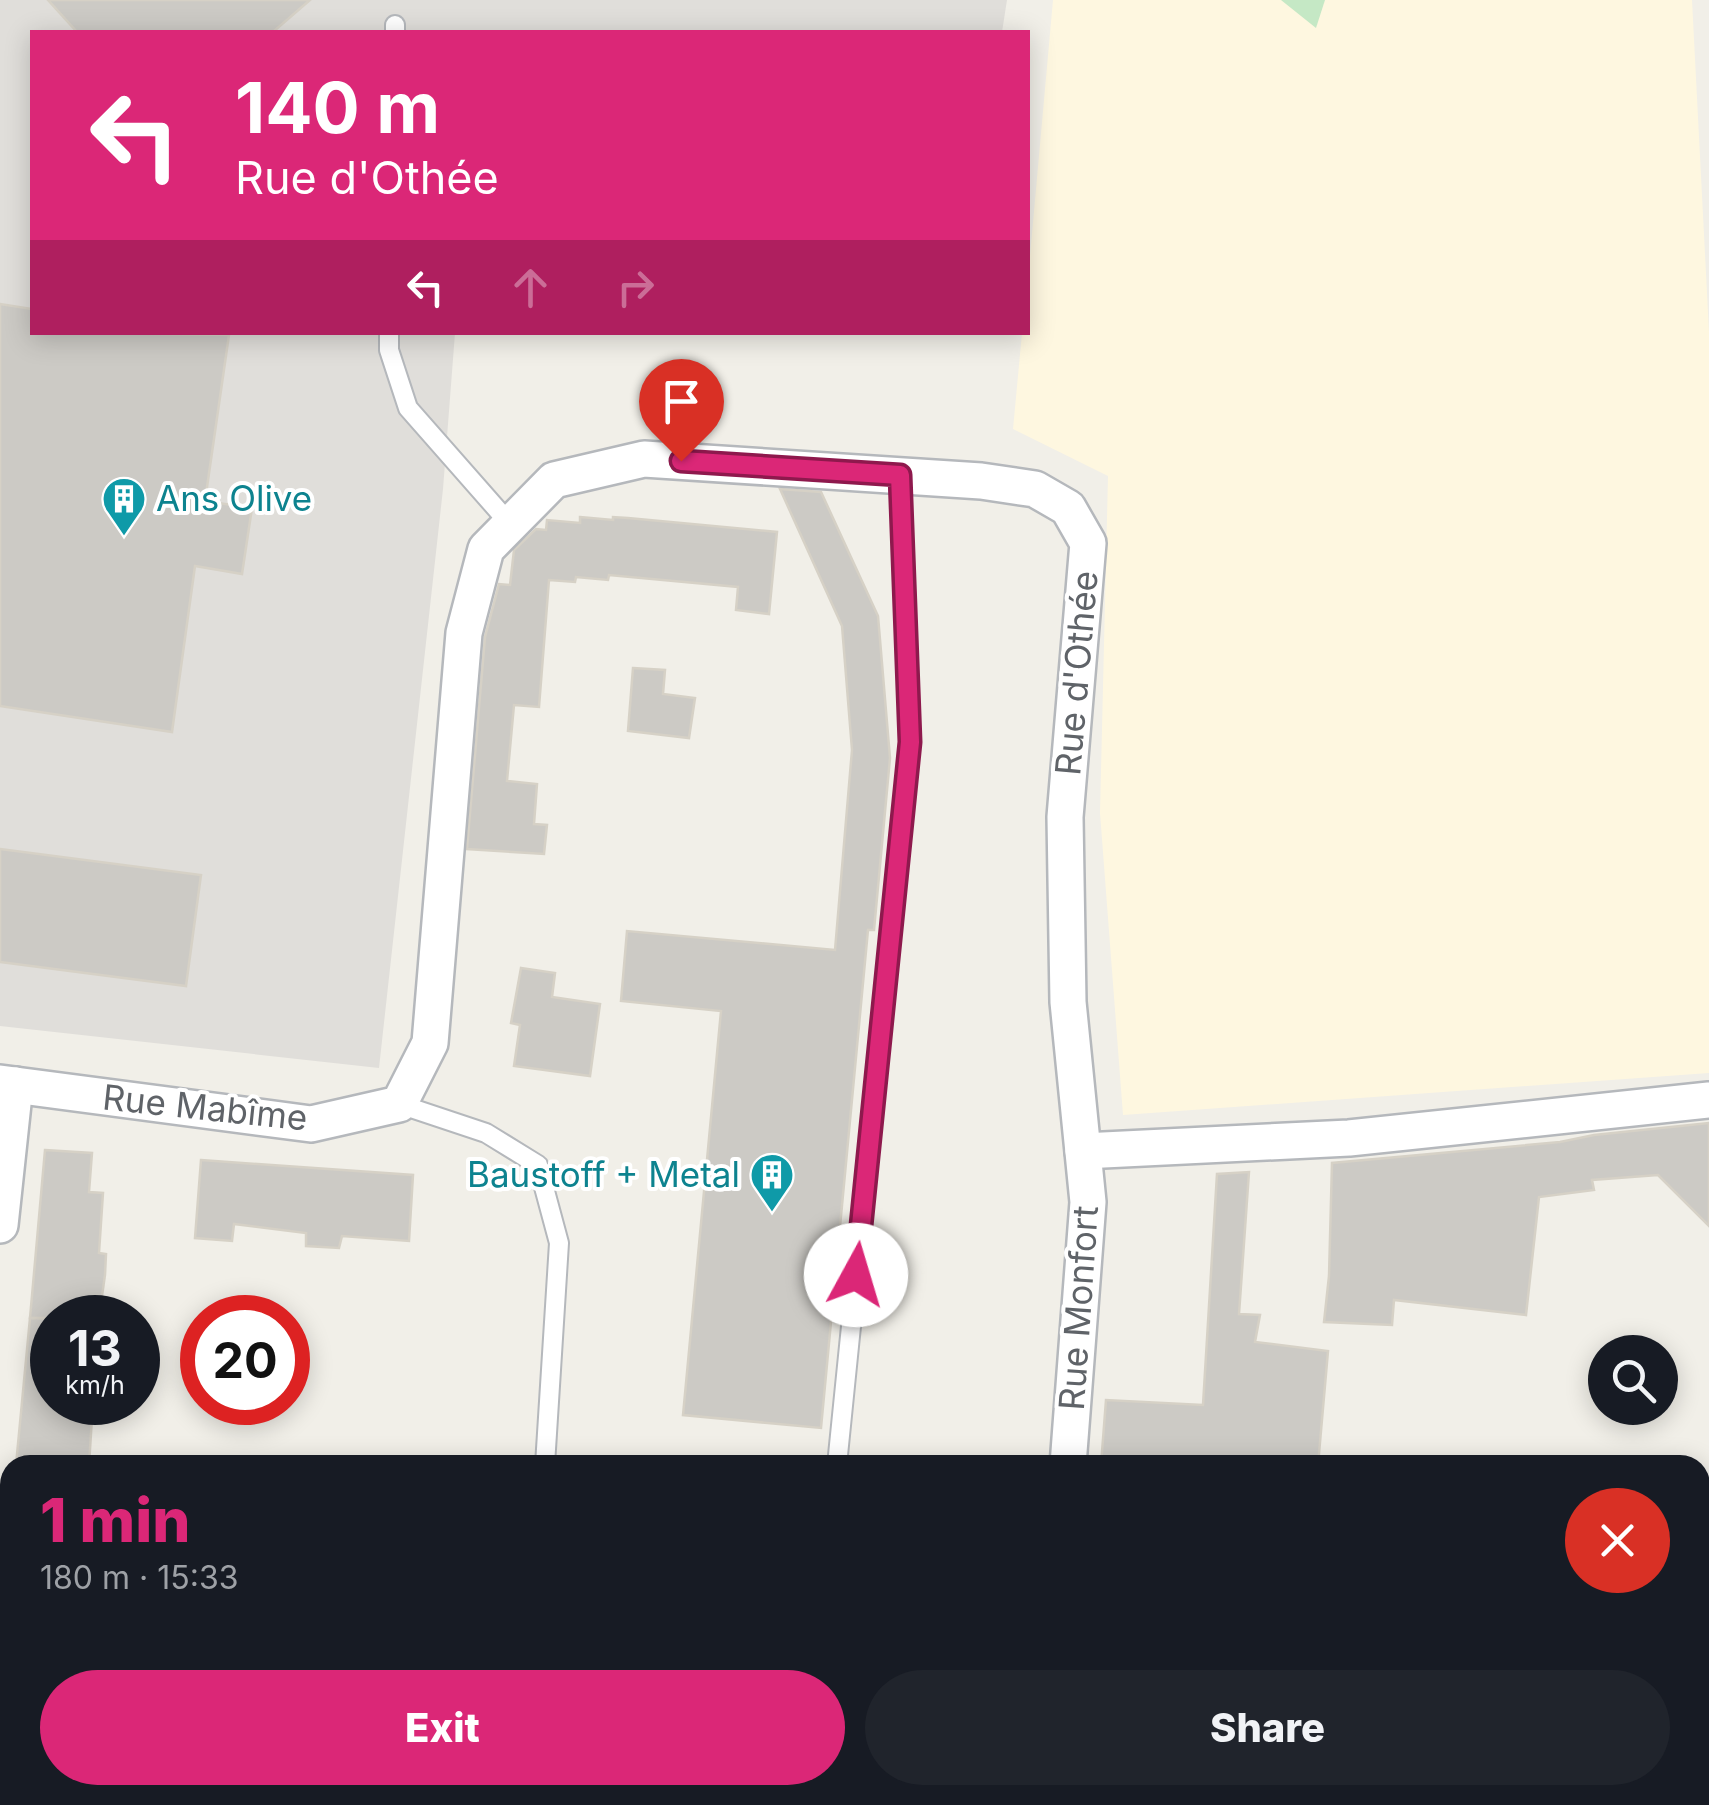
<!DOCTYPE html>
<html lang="en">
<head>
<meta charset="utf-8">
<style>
  body { margin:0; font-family:Inter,sans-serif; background:#20242c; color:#f1f3f6; height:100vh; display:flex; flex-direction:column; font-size:38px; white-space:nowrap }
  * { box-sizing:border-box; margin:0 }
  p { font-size:32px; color:#9ea1a6 }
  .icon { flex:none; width:55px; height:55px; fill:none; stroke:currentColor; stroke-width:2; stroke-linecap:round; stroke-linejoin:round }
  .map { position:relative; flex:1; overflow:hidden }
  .side { position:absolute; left:0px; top:1455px; width:1710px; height:350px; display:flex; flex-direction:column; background:#171b24; border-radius:30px 30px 0 0; box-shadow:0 5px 25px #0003 }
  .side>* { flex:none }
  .hud { position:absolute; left:30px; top:30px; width:1000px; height:305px; border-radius:0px; box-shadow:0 5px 25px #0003; background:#db2777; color:#fff; overflow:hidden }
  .fabs { position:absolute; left:1588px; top:1335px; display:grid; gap:20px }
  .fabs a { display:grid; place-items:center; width:90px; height:90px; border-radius:50%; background:#171b24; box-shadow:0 5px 25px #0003; font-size:50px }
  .speed { position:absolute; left:30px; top:1295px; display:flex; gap:20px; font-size:50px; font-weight:700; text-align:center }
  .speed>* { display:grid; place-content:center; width:130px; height:130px; border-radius:50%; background:#171b24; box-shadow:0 5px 25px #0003; line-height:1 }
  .speed small { font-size:25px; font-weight:400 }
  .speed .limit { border:15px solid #d22; background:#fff; color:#111 }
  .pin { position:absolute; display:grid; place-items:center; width:85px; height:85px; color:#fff; margin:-102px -42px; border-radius:50% 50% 50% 0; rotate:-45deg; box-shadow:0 0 10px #0007 }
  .pin .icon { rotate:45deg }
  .me { position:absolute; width:110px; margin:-55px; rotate:6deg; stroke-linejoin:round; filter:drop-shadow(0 0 8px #0008) }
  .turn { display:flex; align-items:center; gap:35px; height:210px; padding:0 40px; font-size:45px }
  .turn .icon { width:130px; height:130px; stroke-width:2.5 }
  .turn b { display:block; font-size:70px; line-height:85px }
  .lanes { display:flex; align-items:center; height:95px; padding:0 40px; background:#0003; justify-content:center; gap:50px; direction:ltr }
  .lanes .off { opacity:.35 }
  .round { display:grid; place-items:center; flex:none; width:105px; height:105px; border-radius:52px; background:#20242c }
  .summary { display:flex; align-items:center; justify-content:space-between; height:170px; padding:0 40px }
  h1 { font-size:60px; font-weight:800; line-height:75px; color:#db2777 }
  .action { display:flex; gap:20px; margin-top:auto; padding:20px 40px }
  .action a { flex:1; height:115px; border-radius:60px; background:#db2777; color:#fff; font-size:40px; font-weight:800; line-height:115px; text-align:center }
  .action a+a { background:#20242c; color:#f1f3f6 }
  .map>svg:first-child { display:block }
  .commercial { fill:#fef7e0 }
  .industrial { fill:#e0deda }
  .green { fill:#c5e8c5 }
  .building { fill:#cccac5; stroke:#d6d1c6; stroke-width:2.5 }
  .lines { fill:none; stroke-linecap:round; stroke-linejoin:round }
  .lane-casing { stroke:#b5b8bc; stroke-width:22 }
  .street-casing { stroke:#b5b8bc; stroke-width:40 }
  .lane { stroke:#fff; stroke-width:18 }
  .street { stroke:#fff; stroke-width:35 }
  .route-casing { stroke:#8e194d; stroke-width:25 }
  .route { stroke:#db2777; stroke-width:18 }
  .labels { text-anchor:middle; stroke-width:8; stroke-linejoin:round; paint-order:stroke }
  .culture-label { font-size:35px; fill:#0d838f; stroke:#fff; text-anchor:start }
  .street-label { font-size:35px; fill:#5f6368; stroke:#fff }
</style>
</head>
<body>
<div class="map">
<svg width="1709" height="1805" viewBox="0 0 1709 1805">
  <rect width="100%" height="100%" fill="#f1efe8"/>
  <!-- commercial -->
  <polygon class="commercial" points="1053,0 1692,0 1709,332 1709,1073 1123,1115 1100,813 1108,476 1013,429 1022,333 1028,332 1028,278"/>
  <!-- industrial -->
  <polygon class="industrial" points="0,0 1007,0 1002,32 32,32 32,332 455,333 443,489 379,1068 0,1026"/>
  <!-- green -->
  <polygon class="green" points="1281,0 1325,0 1316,28"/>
  <!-- building -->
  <g class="building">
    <polygon points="48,0 310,0 273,32 77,32"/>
    <polygon points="0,304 32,309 32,332 229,335 205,501 252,508 242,574 195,566 172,732 0,706"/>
    <polygon points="780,489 821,492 878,616 890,758 874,930 868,930 821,1428 683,1415 721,1011 621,1001 627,931 835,950 852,750 842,626"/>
    <polygon points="580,517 613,520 613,517 628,518 777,532 769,614 736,610 738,587 609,575 608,580 576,577 575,582 549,580 539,707 514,705 507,781 537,784 534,824 547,825 544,854 467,849 485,637 499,584 510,585 514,550 536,529 546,530 547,520 580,523"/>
    <polygon points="633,668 665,670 663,694 695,698 689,738 628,731"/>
    <polygon points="0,849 201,875 186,986 0,962"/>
    <polygon points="521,968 555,973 552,997 600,1004 590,1076 514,1066 520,1025 511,1023"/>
    <polygon points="1709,1123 1709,1226 1658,1175 1592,1180 1594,1190 1539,1197 1526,1315 1394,1300 1392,1325 1324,1322 1329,1276 1332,1163 1560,1142 1594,1135"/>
    <polygon points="45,1150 92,1153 89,1192 103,1193 99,1253 106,1254 105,1275 102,1296 93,1296 91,1318 30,1318"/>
    <polygon points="201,1160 413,1175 409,1241 342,1236 339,1248 306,1246 306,1233 234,1224 232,1241 195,1238"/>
    <polygon points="1249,1172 1239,1314 1260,1315 1255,1342 1328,1351 1318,1465 1101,1465 1106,1400 1203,1405 1217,1174"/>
    <polygon points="30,1318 52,1319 52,1402 93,1402 89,1465 16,1465"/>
  </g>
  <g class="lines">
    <defs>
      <g id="lane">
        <polyline points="395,32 395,25"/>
        <polyline points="389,332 389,350 408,408 510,524"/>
        <polyline points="399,1104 486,1133 538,1165 559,1243 545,1465"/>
        <polyline points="837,1465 910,742 900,475"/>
        <polyline points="803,1805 804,1795"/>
      </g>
      <g id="street">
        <polyline points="0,1083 311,1124 399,1104 430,1043 464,633 486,549 554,480 644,459 981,481 1035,489 1068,508 1088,543 1065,817 1068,1002 1088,1202 1068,1465"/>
        <polyline points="1083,1151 1349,1138 1709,1100"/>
        <polyline points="0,1225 15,1085"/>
        <polyline points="0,1694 10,1695"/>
        <polyline points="1038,1805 1039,1795"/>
      </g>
    </defs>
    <!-- lane casing -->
    <use href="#lane" class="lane-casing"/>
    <!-- street casing -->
    <use href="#street" class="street-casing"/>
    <!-- lane -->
    <use href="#lane" class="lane"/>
    <!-- street -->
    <use href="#street" class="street"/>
  </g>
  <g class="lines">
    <defs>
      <polyline id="route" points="681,461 900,475 910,742 856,1275"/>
    </defs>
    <!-- route casing -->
    <use href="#route" class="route-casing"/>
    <!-- route -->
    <use href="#route" class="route"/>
  </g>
  <!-- icons -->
  <defs>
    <symbol id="building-pin" viewBox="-11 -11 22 30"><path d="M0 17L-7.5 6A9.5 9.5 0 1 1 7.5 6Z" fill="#0f9aa8" stroke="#fff"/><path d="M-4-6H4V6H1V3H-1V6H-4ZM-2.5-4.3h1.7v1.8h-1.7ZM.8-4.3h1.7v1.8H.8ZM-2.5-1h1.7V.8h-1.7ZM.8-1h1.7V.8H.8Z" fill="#fff"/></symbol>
  </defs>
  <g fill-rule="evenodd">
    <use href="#building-pin" x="99" y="474" width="50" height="68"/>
    <use href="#building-pin" x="747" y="1150" width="50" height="68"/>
  </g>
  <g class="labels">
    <!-- culture labels -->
    <g class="culture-label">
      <text x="156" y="511">Ans Olive</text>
      <text x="740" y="1187" text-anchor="end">Baustoff + Metal</text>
    </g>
    <!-- street labels -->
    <g class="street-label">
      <text transform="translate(1077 673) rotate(-85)" y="12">Rue d'Othée</text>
      <text transform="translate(205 1108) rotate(6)" y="12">Rue Mabîme</text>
      <text transform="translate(1079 1308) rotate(-86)" y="12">Rue Monfort</text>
    </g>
  </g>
</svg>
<div class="fabs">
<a><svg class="icon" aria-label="search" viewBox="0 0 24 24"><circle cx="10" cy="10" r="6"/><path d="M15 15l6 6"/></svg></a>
</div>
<div class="speed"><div>13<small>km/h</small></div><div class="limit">20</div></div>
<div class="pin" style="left:681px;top:461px;background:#d93025"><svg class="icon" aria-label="arrive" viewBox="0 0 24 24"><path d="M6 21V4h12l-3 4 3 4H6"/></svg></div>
<svg class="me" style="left:856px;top:1275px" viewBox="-20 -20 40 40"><circle r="19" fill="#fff"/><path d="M0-13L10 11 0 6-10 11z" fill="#db2777"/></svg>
<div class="hud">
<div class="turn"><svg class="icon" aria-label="left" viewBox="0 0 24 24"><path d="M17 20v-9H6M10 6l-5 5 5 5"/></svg><div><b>140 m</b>Rue d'Othée</div></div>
<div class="lanes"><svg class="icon" aria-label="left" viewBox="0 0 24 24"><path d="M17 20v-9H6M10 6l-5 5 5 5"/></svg><svg class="icon off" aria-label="ahead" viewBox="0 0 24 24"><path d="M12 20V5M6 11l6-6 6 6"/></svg><svg class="icon off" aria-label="right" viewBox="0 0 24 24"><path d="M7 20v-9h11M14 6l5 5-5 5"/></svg></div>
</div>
<section class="side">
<div class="summary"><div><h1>1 min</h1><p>180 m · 15:33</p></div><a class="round" style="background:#d93025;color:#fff"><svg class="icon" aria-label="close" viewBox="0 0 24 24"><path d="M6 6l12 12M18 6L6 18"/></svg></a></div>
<div class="action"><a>Exit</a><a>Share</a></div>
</section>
</div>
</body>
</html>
